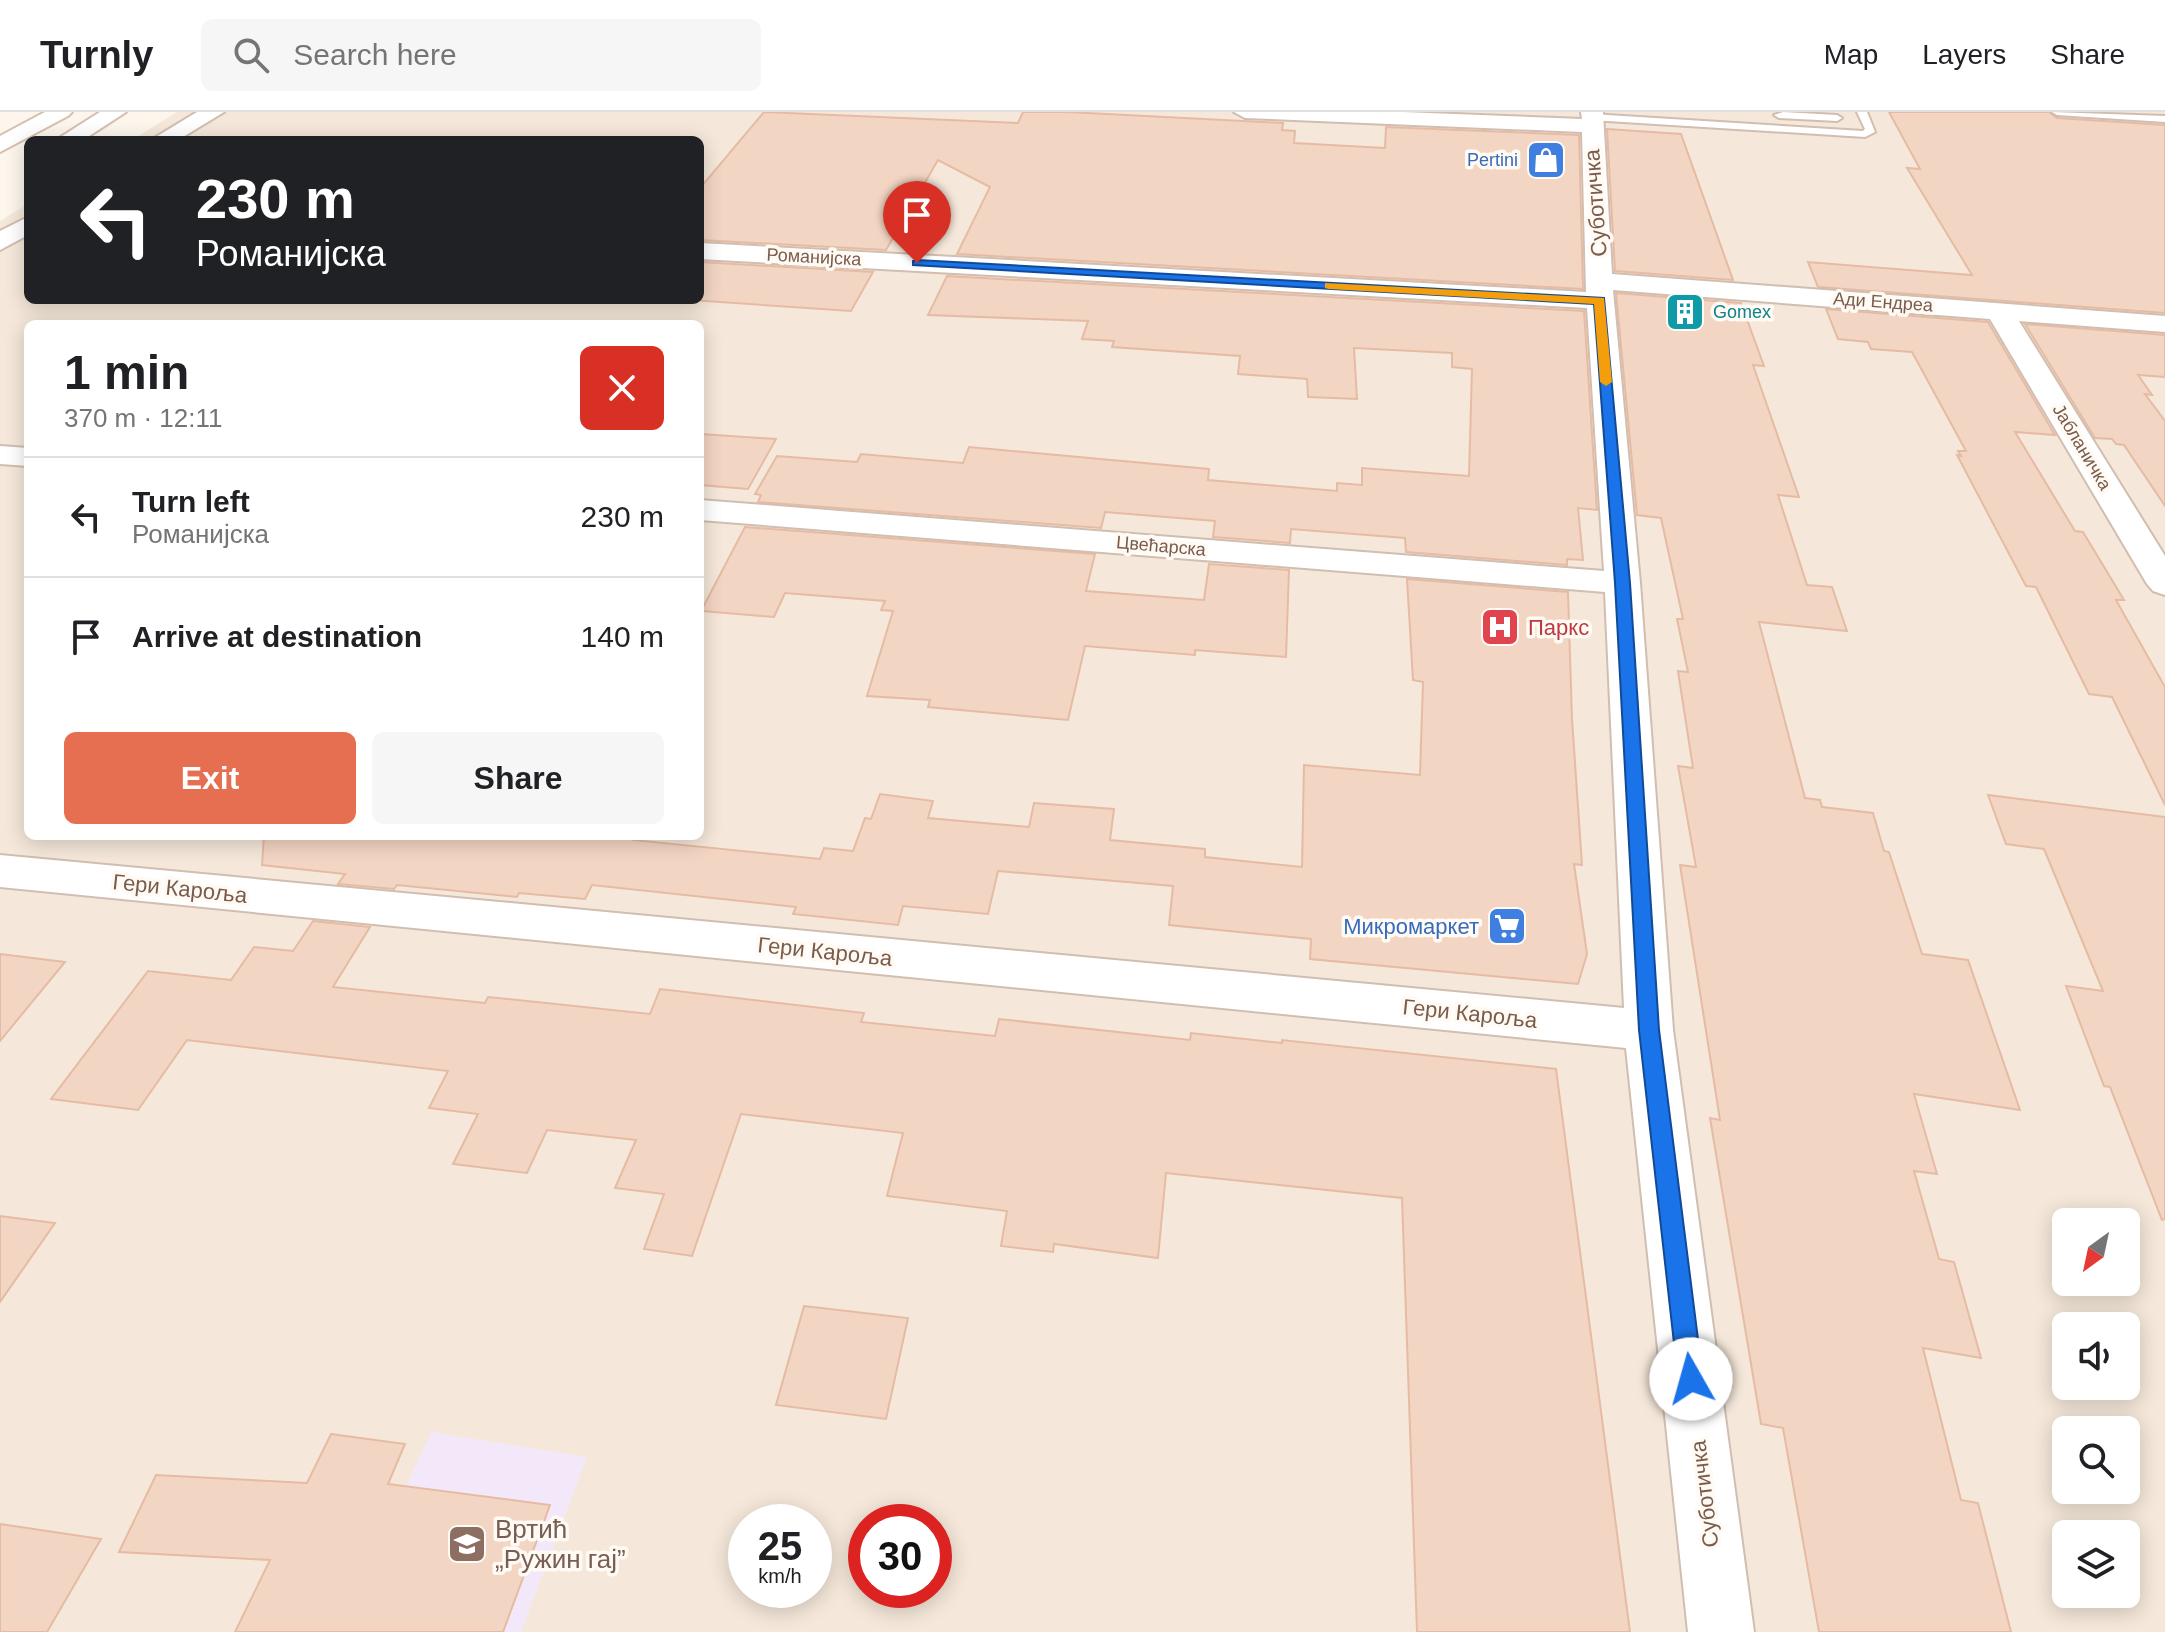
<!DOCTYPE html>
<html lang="en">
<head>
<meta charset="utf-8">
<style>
  body { margin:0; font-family:Helvetica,sans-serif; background:#f6f6f6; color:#202124; height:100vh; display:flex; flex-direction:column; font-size:30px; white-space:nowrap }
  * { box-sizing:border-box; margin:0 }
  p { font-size:26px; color:#757577 }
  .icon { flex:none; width:44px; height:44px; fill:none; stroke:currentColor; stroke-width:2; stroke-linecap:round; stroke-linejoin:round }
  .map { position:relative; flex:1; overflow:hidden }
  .sheet { position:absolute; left:24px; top:208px; width:680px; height:520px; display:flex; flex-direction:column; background:#fff; border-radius:12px; box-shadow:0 4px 20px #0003 }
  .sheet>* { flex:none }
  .top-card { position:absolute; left:24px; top:24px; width:680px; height:168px; border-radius:12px; box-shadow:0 4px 20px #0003; background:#202124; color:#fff; overflow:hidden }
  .needle { width:52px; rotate:213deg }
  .tools { position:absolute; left:2052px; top:1096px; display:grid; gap:16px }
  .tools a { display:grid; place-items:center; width:88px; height:88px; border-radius:12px; background:#fff; box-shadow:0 4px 20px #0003; font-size:40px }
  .speed { position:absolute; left:728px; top:1392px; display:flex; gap:16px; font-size:40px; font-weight:700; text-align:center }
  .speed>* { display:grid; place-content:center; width:104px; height:104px; border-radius:50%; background:#fff; box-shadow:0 4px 20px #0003; line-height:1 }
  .speed small { font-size:20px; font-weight:400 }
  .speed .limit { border:12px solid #d22; background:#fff; color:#111 }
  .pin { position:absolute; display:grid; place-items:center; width:68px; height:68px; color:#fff; margin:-82px -34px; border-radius:50% 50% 50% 0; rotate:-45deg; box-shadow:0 0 8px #0007 }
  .pin .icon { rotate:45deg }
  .me { position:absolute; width:88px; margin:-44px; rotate:353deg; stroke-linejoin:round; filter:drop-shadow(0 0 6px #0008) }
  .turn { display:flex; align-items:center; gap:28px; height:168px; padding:0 40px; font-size:36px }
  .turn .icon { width:104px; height:104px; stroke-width:2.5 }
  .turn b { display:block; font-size:56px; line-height:68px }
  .round { display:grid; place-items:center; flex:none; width:84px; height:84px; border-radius:12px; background:#f6f6f6 }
  .summary { display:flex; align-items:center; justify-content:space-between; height:136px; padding:0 40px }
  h1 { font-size:48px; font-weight:800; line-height:60px }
  .primary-button { display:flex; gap:16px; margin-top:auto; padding:16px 40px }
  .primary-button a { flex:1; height:92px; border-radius:12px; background:#e76f51; color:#fff; font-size:32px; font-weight:800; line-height:92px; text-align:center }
  .primary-button a+a { background:#f6f6f6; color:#202124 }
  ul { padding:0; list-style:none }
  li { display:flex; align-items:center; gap:24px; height:120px; padding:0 40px; border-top:2px solid #e0e0e0 }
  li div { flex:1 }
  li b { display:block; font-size:30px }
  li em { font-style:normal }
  header { display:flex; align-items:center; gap:48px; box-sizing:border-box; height:112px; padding:0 40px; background:#fff; border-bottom:2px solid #e0e0e0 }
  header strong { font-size:38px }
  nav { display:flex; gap:44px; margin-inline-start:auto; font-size:28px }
  .search { width:560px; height:72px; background:#f6f6f6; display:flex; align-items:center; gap:20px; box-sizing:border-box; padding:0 28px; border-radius:12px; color:#757577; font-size:30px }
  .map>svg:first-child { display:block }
  .residential { fill:#f5e8da; fill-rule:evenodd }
  .education { fill:#f3e8fa }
  .building { fill:#f3d5c3; stroke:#e6bba3; stroke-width:2 }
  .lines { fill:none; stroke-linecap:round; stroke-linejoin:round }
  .service-casing { stroke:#d1beb0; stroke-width:4 }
  .minor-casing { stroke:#d1beb0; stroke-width:4 }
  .secondary-casing { stroke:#d6c0b0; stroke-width:4 }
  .service { fill:#fff; fill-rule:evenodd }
  .minor { fill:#fff; fill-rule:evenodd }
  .secondary { fill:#fff; fill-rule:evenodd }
  .route { fill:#1a73e8; stroke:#114b97; stroke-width:2 }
  .slow { fill:#f59e0b }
  .labels { text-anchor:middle; stroke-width:7; stroke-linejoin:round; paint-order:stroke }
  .far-shop-label { font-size:18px; fill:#366cbe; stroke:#fffaf3; text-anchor:end }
  .far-street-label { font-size:18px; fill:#7a5c4d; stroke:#fffaf3 }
  .far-culture-label { font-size:18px; fill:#0d838f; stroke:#fffaf3; text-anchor:start }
  .street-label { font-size:22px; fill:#7a5c4d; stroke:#fffaf3 }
  .health-label { font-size:22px; fill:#be3a42; stroke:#fffaf3; text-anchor:start }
  .shop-label { font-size:22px; fill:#366cbe; stroke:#fffaf3; text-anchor:end }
  .near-education-label { font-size:26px; fill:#785e54; stroke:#fffaf3; text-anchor:start }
</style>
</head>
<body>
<header>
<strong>Turnly</strong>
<div class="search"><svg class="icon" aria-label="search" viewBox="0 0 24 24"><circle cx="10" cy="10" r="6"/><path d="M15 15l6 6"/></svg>Search here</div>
<nav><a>Map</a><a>Layers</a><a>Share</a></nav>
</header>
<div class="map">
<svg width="2165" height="1520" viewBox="0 0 2165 1520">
  <rect width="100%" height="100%" fill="#fdf6ec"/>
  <!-- residential -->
  <path class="residential" d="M177 0H2165V1520H0V109L28 92V188H700V28H132ZM28 212H700V724H28ZM2066 1110H2126V1170H2066ZM2066 1214H2126V1274H2066ZM2066 1318H2126V1378H2066ZM746 1410H814V1478H746ZM866 1410H934V1478H866ZM2066 1422H2126V1482H2066Z"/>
  <!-- education -->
  <polygon class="education" points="431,1320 587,1345 521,1520 340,1520"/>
  <!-- building -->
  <g class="building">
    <polygon points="764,0 1018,11 1023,0 1068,0 1283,11 1282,18 1295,19 1294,31 1385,36 1386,15 1579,23 1583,177 957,142 990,75 938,48 886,138 700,128 700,76"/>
    <polygon points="1889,0 2049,0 2057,6 2165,13 2165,201 1818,175 1808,150 1972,163 1907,56 1920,57"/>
    <polygon points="1607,17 1681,22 1733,168 1615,159"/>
    <polygon points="700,150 873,160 851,199 691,188 700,188"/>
    <polygon points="947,164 1584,199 1597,398 1578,396 1583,448 1567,447 1567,453 1406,440 1405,426 1291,417 1290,431 1213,425 1215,409 1105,400 1101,416 758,390 761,383 755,382 777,344 857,350 861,342 963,351 969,335 1209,357 1208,368 1337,379 1337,371 1362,373 1362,356 1469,364 1472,257 1452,255 1452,241 1354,236 1357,287 1308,285 1307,267 1238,262 1240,244 1112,235 1114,229 1082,227 1088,209 928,203"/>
    <polygon points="1616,181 1741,191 1764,254 1753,253 1799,385 1778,383 1807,473 1832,475 1847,519 1759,510 1805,686 1820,688 1822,695 1873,701 1884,739 1889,740 1922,842 1968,848 2020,998 1914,982 1937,1062 1914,1059 1939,1147 1954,1150 1981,1246 1923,1236 1961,1388 1978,1391 2011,1520 1819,1520 1783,1316 1761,1312 1710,1006 1720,1008 1680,753 1696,755 1678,654 1693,656 1678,559 1688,560 1677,507 1683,507 1661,406 1637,403"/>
    <polygon points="1826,197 1988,210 2055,323 2015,320 2075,419 2083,420 2124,488 2116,488 2165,575 2165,693 2112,585 2089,582 2036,475 2026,474 1957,343 1961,344 1958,339 1966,339 1912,240 1871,237 1868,230 1838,227"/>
    <polygon points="2025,212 2165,223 2165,265 2138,263 2152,283 2145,282 2165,309 2165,394 2124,333 2116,332 2112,327 2095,326"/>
    <polygon points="700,322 776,327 748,377 700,373"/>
    <polygon points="745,415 1095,442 1086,479 1204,488 1209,452 1289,458 1286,545 1195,538 1195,543 1085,534 1068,608 928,595 930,588 867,584 893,499 881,498 885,489 785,481 774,505 701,499"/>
    <polygon points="1407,467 1568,480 1572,607 1582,753 1574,752 1587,842 1578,872 1310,847 1311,827 1169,813 1173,774 998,759 988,802 903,794 898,813 793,802 796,795 592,773 585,787 519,781 517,785 397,773 394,777 338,772 345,762 262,753 264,724 635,724 633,728 820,747 824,736 853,739 865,706 871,707 880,682 933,689 928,706 1029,715 1034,691 1114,697 1110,728 1205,737 1205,745 1302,755 1304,653 1420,663 1423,570 1413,568"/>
    <polygon points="1988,683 2165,705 2165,1107 2162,1108 2110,975 2104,974 2066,874 2103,879 2044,737 2006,732"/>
    <polygon points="313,809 370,815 333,875 485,891 488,885 650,902 660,877 864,901 861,910 995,924 999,907 1190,928 1191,921 1282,931 1282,928 1556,957 1630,1520 1417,1520 1402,1086 1166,1061 1158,1146 1054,1132 1053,1140 1001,1134 1007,1099 887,1084 903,1021 741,1002 692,1144 644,1137 664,1082 615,1076 636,1028 547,1018 527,1061 453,1052 478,1002 429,996 448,959 187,928 138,998 51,987 148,859 231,868 254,835 293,839"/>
    <polygon points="0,842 65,850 0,929"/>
    <polygon points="0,1104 55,1111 0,1190"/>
    <polygon points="804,1194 908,1206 886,1307 776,1293"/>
    <polygon points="331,1322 405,1332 388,1372 550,1393 503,1520 235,1520 270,1448 119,1440 156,1363 307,1371"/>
    <polygon points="0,1412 101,1427 47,1520 0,1520"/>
  </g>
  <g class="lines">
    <defs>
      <g id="service">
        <polygon points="1783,0 1837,3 1842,6 1837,9 1779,6 1774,3"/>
        <polygon points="1857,0 1867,0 1875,20 1865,25 1591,8 1586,5 1591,2 1863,19 1865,17"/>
        <polygon points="2052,0 2165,4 2165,10 2057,3"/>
      </g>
      <g id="minor">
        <polygon points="197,0 224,0 178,28 151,28"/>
        <polygon points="1234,0 1403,0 1582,7 1581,0 1603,0 1612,162 2165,204 2165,220 2019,209 2165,444 2165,483 2153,479 2147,472 1990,207 1613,178 1640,471 1673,918 1754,1520 1688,1520 1626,936 0,775 0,743 1624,896 1605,480 700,408 700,388 1604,459 1587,196 700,147 700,131 1586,180 1582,20 1245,6"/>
        <polygon points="28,105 28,123 0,138 0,119"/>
        <polygon points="0,334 28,336 28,354 0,352"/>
      </g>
      <g id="secondary">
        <polygon points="45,0 72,0 68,4 0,40 0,24"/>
        <polygon points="100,0 126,0 83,28 56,28"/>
      </g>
    </defs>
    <!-- service casing -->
    <use href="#service" class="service-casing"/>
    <!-- minor casing -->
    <use href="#minor" class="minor-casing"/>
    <!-- secondary casing -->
    <use href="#secondary" class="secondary-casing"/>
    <!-- service -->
    <use href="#service" class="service"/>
    <!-- minor -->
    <use href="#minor" class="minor"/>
    <!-- secondary -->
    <use href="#secondary" class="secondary"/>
  </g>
  <!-- route -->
  <polygon class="route" points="917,148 1604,186 1630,471 1659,918 1703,1267 1699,1275 1691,1279 1682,1275 1678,1267 1639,918 1615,471 1594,192 913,153 913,149"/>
  <!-- slow -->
  <polygon class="slow" points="1325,171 1604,186 1612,270 1606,274 1600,270 1594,192 1329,177 1325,176"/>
  <!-- icons -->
  <defs>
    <symbol id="shop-square" viewBox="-11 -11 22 22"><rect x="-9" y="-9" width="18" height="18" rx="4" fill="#3f7fe0" stroke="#fffaf3"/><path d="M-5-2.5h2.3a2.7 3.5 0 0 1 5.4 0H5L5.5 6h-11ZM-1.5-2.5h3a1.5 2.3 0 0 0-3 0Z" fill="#fff"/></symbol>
    <symbol id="building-square" viewBox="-11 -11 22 22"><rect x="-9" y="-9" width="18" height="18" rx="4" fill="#0f9aa8" stroke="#fffaf3"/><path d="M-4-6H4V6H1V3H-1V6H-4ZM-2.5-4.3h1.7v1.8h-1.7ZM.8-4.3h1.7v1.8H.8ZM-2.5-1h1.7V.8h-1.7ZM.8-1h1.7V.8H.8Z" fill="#fff"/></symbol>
    <symbol id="hospital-square" viewBox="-11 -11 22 22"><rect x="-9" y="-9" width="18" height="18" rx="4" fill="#e0444e" stroke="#fffaf3"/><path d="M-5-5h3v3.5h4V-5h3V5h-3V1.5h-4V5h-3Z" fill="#fff"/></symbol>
    <symbol id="supermarket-square" viewBox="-11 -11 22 22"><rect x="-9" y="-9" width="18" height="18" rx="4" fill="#3f7fe0" stroke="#fffaf3"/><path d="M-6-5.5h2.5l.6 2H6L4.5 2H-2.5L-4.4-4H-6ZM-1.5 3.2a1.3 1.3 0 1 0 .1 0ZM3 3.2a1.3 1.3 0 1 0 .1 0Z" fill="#fff"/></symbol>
    <symbol id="school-square" viewBox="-11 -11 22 22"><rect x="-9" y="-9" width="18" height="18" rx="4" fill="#8d6e63" stroke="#fffaf3"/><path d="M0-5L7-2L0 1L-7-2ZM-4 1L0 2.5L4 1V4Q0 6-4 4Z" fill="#fff"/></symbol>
  </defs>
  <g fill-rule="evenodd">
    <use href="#shop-square" x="1524" y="26" width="44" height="44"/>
    <use href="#building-square" x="1663" y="178" width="44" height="44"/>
    <use href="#hospital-square" x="1478" y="493" width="44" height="44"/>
    <use href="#supermarket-square" x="1485" y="792" width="44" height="44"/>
    <use href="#school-square" x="445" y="1410" width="44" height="44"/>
  </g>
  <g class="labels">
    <!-- far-shop labels -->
    <g class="far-shop-label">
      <text x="1518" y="54">Pertini</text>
    </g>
    <!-- far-street labels -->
    <g class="far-street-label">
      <text transform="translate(814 145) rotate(3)" y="6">Романијска</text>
      <text transform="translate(1883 190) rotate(4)" y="6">Ади Ендреа</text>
      <text transform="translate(2082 335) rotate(59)" y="6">Јабланичка</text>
      <text transform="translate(1161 434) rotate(5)" y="6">Цвећарска</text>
    </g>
    <!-- far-culture labels -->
    <g class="far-culture-label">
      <text x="1713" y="206">Gomex</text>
    </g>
    <!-- street labels -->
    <g class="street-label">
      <text transform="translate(1595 91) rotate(-94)" y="8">Суботичка</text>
      <text transform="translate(180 776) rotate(6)" y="8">Гери Кароља</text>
      <text transform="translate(825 839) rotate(6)" y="8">Гери Кароља</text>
      <text transform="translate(1470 901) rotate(6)" y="8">Гери Кароља</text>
      <text transform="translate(1704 1382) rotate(-97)" y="8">Суботичка</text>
    </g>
    <!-- health labels -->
    <g class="health-label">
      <text x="1528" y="523">Паркс</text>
    </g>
    <!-- shop labels -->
    <g class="shop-label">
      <text x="1479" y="822">Микромаркет</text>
    </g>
    <!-- near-education labels -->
    <g class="near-education-label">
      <text x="495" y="1426">Вртић<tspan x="495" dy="30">„Ружин гај”</tspan></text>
    </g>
  </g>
</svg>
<div class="tools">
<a><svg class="needle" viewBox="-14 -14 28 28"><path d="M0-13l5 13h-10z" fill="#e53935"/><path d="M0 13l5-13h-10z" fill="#757577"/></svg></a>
<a><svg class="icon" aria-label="sound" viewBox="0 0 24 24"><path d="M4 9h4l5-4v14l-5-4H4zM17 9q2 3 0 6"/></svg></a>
<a><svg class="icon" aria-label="search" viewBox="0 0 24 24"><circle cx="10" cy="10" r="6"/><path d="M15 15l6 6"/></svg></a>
<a><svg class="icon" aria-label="layers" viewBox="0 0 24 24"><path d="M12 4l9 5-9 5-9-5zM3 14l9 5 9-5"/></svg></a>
</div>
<div class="speed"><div>25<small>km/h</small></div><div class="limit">30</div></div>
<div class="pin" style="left:917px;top:151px;background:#d93025"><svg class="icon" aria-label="arrive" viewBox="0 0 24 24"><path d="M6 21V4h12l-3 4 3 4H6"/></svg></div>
<svg class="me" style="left:1691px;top:1267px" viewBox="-20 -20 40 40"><circle r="19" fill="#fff"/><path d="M0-13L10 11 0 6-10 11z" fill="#1a73e8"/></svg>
<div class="top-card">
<div class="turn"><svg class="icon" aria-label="left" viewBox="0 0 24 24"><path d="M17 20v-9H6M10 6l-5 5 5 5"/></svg><div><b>230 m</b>Романијска</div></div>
</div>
<section class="sheet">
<div class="summary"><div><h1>1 min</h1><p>370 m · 12:11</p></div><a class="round" style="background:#d93025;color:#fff"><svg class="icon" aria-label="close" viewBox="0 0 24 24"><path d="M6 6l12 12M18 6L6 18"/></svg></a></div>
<ul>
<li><svg class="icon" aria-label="left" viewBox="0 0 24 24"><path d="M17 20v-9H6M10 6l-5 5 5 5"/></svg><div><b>Turn left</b><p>Романијска</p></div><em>230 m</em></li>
<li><svg class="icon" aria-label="arrive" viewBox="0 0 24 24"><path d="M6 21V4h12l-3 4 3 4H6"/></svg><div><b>Arrive at destination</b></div><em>140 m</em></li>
</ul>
<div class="primary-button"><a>Exit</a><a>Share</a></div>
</section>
</div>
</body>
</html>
